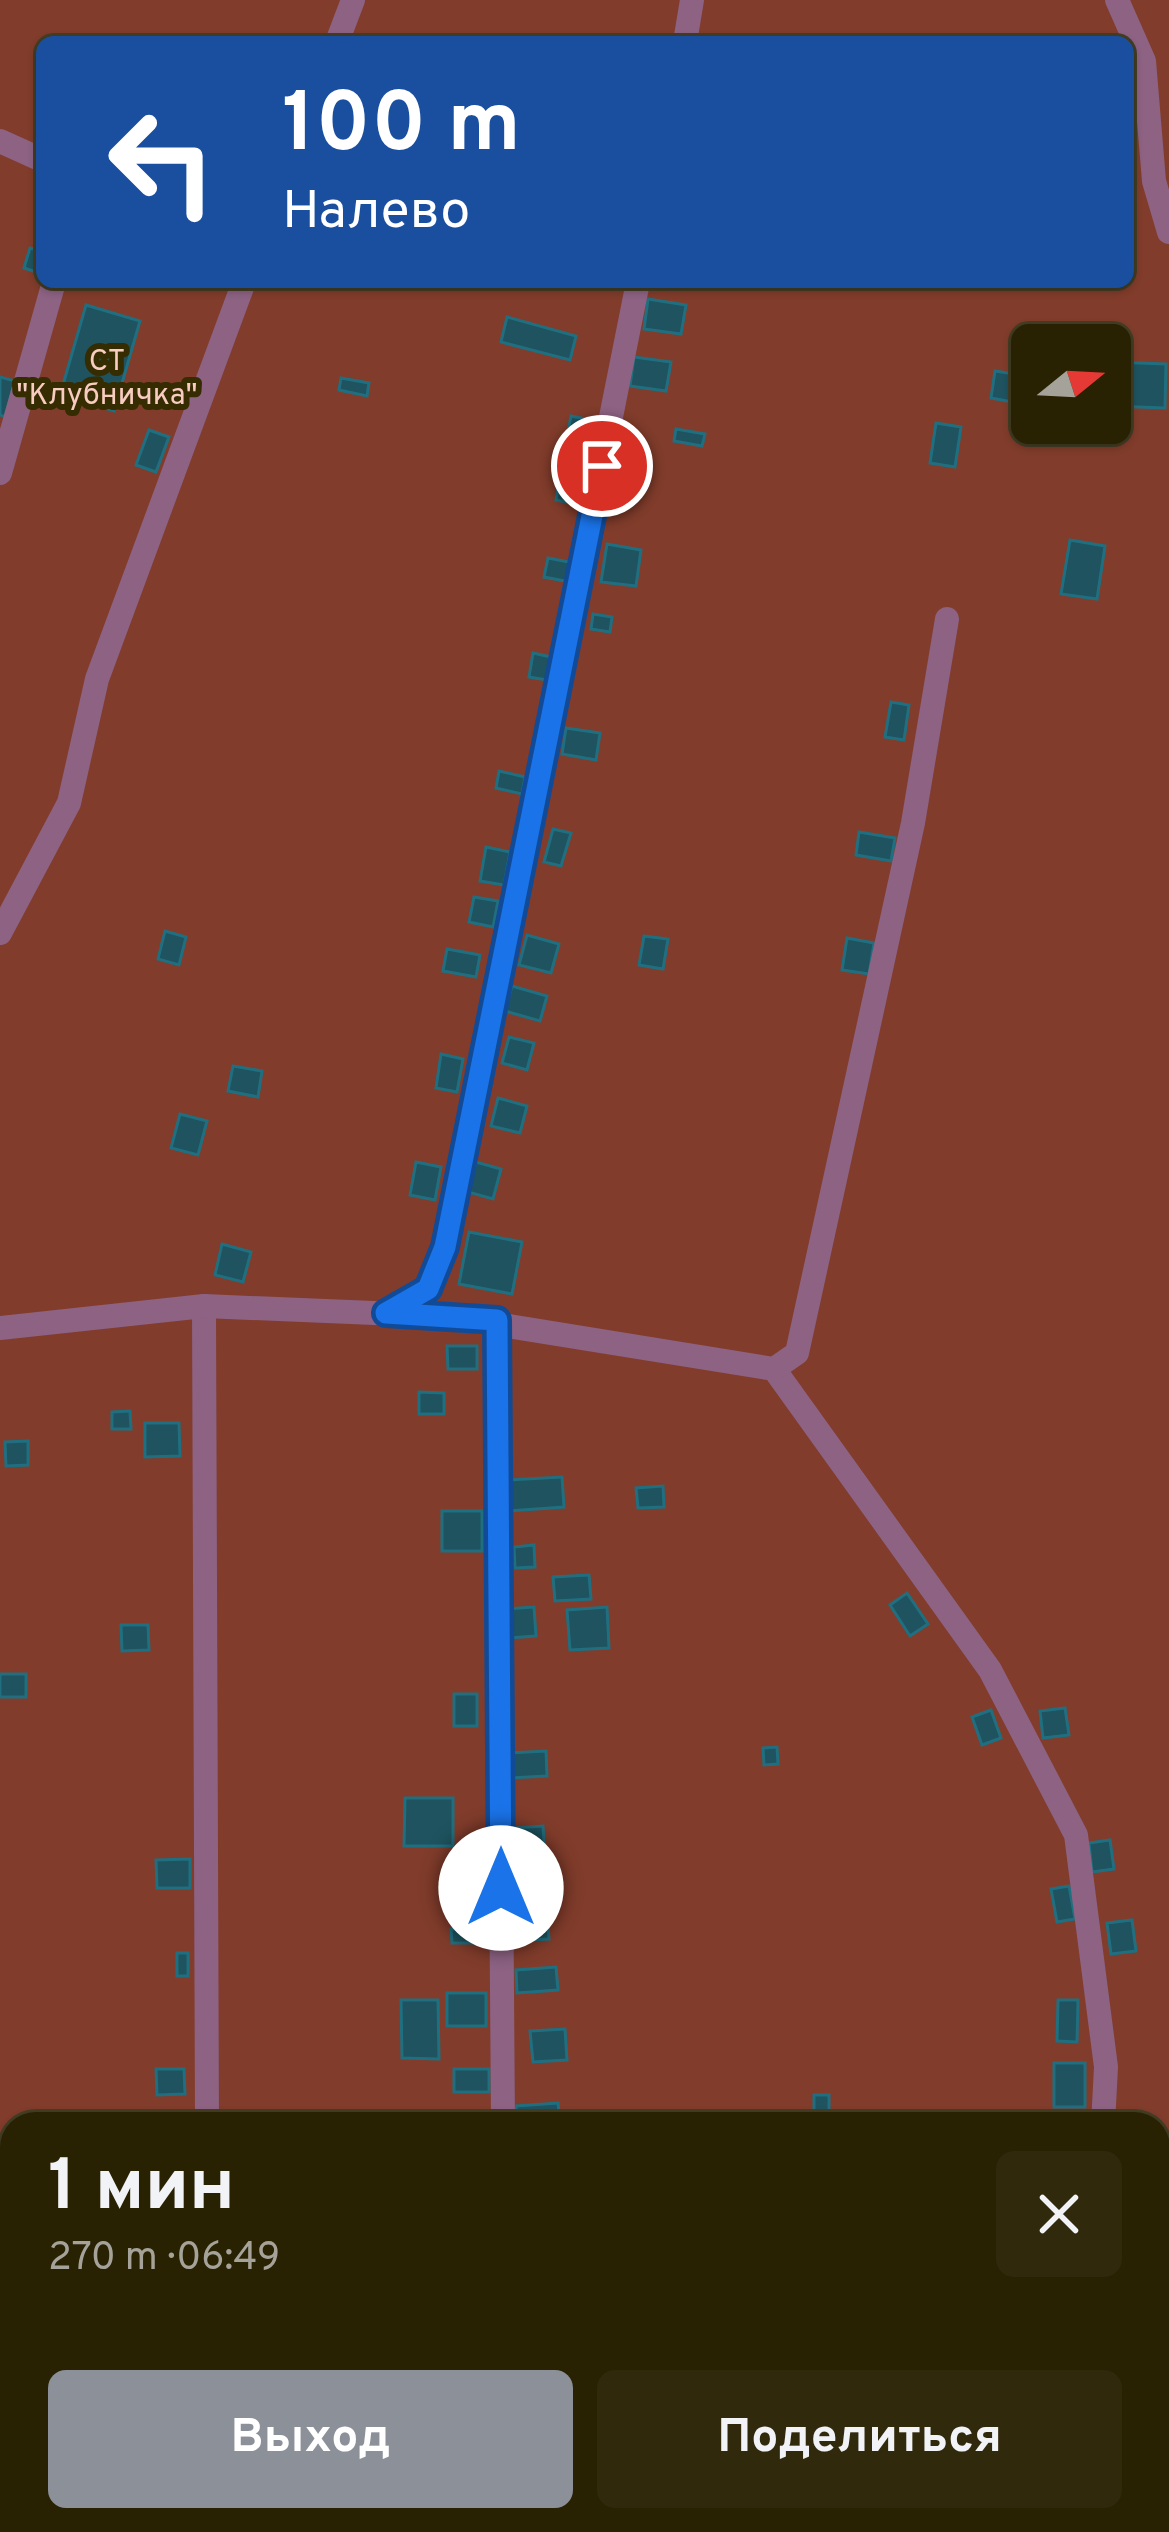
<!DOCTYPE html>
<html lang="ru">
<head>
<meta charset="utf-8">
<style>
  body { margin:0; font-family:Overpass,sans-serif; background:#30290c; color:#f1f3f6; height:100vh; display:flex; flex-direction:column; font-size:45px; white-space:nowrap }
  * { box-sizing:border-box; margin:0 }
  p { font-size:39px; color:#a5a399 }
  .icon { flex:none; width:66px; height:66px; fill:none; stroke:currentColor; stroke-width:2; stroke-linecap:round; stroke-linejoin:round }
  .map { position:relative; flex:1; overflow:hidden }
  .drawer { position:absolute; left:0px; top:2112px; width:1170px; height:420px; display:flex; flex-direction:column; background:#282102; border-radius:36px 36px 0 0; box-shadow:0 3px 9px #0004,0 0 0 3px #443e24 }
  .drawer>* { flex:none }
  .top-card { position:absolute; left:36px; top:36px; width:1098px; height:252px; border-radius:18px; box-shadow:0 3px 9px #0004,0 0 0 3px #443e24; background:#1a4fa0; color:#fff; overflow:hidden }
  .needle { width:78px; rotate:72deg }
  .buttons { position:absolute; left:1011px; top:324px; display:grid; gap:24px }
  .buttons a { display:grid; place-items:center; width:120px; height:120px; border-radius:18px; background:#282102; box-shadow:0 3px 9px #0004,0 0 0 3px #443e24; font-size:60px }
  .pin { position:absolute; display:grid; place-items:center; width:102px; height:102px; color:#fff; margin:-51px; border:6px solid #fff; border-radius:50%; box-shadow:0 3px 12px #0007 }
  .me { position:absolute; width:132px; margin:-66px; rotate:0deg; stroke-linejoin:round; filter:drop-shadow(0 0 9px #0008) }
  .turn { display:flex; align-items:center; gap:42px; height:252px; padding:0 48px; font-size:54px }
  .turn .icon { width:156px; height:156px; stroke-width:2.5 }
  .turn b { display:block; font-size:84px; line-height:102px }
  .round { display:grid; place-items:center; flex:none; width:126px; height:126px; border-radius:18px; background:#30290c }
  .headline { display:flex; align-items:center; justify-content:space-between; height:204px; padding:0 48px }
  h1 { font-size:72px; font-weight:700; line-height:90px }
  .button { display:flex; gap:24px; margin-top:auto; padding:24px 48px }
  .button a { flex:1; height:138px; border-radius:18px; background:#8c9099; color:#fff; font-size:48px; font-weight:700; line-height:138px; text-align:center }
  .button a+a { background:#30290c; color:#f1f3f6 }
  .map>svg:first-child { display:block }
  .green { fill:#813c2b; fill-rule:evenodd }
  .building { fill:#1e535f; stroke:#206f80; stroke-width:3 }
  .lines { fill:none; stroke-linecap:round; stroke-linejoin:round }
  .minor { stroke:#8d6283; stroke-width:24 }
  .route-casing { stroke:#114b97; stroke-width:30 }
  .route { stroke:#1a73e8; stroke-width:21 }
  .labels { text-anchor:middle; stroke-width:12; stroke-linejoin:round; paint-order:stroke }
  .park-label { font-size:30px; fill:#f8ccc1; stroke:#362c02 }
</style>
</head>
<body>
<div class="map">
<svg width="1169" height="2532" viewBox="0 0 1169 2532">
  <rect width="100%" height="100%" fill="#362c02"/>
  <!-- green -->
  <path class="green" d="M0 0H1169V2532H0ZM42 42H1128V282H42ZM1032 345H1110V423H1032ZM12 2124H1158V2520H12Z"/>
  <!-- building -->
  <g class="building">
    <polygon points="30,248 42,251 42,274 24,268"/>
    <polygon points="648,299 686,305 681,334 644,329"/>
    <polygon points="86,305 140,321 114,411 60,395"/>
    <polygon points="507,317 576,336 570,360 501,342"/>
    <polygon points="634,357 671,362 666,391 630,386"/>
    <polygon points="1112,362 1166,364 1165,408 1110,406"/>
    <polygon points="995,371 1028,376 1024,404 991,398"/>
    <polygon points="0,377 15,381 5,417 0,415"/>
    <polygon points="341,378 369,383 367,396 339,390"/>
    <polygon points="571,416 596,421 590,452 565,447"/>
    <polygon points="936,423 961,427 955,467 930,463"/>
    <polygon points="676,429 705,434 702,446 674,441"/>
    <polygon points="149,430 169,437 156,472 136,465"/>
    <polygon points="563,460 594,466 587,506 556,500"/>
    <polygon points="1070,540 1105,546 1097,599 1061,594"/>
    <polygon points="607,544 641,550 636,586 601,582"/>
    <polygon points="548,558 574,563 570,582 544,577"/>
    <polygon points="593,614 612,617 610,632 591,629"/>
    <polygon points="533,653 551,657 547,680 529,677"/>
    <polygon points="891,702 909,705 904,740 885,737"/>
    <polygon points="566,728 600,733 596,760 562,754"/>
    <polygon points="499,771 525,777 522,794 496,788"/>
    <polygon points="553,829 571,833 561,866 544,862"/>
    <polygon points="859,832 895,838 891,861 856,855"/>
    <polygon points="486,847 510,852 504,885 480,881"/>
    <polygon points="474,897 498,901 493,927 469,922"/>
    <polygon points="165,931 186,937 179,965 158,959"/>
    <polygon points="527,935 559,944 551,973 519,965"/>
    <polygon points="644,936 668,939 663,969 639,965"/>
    <polygon points="847,938 874,943 869,974 842,970"/>
    <polygon points="447,949 480,955 476,977 443,971"/>
    <polygon points="512,986 547,996 540,1021 505,1011"/>
    <polygon points="509,1037 534,1043 527,1070 502,1063"/>
    <polygon points="441,1054 463,1059 457,1092 436,1088"/>
    <polygon points="233,1066 262,1071 258,1097 228,1091"/>
    <polygon points="498,1098 527,1106 520,1133 491,1126"/>
    <polygon points="180,1114 207,1121 198,1155 171,1148"/>
    <polygon points="416,1162 441,1167 435,1200 410,1195"/>
    <polygon points="476,1162 501,1169 493,1199 468,1192"/>
    <polygon points="469,1232 522,1242 512,1294 459,1284"/>
    <polygon points="222,1244 251,1252 243,1282 215,1275"/>
    <polygon points="447,1346 477,1346 477,1369 448,1369"/>
    <polygon points="419,1392 444,1393 444,1414 419,1414"/>
    <polygon points="130,1411 131,1429 112,1429 112,1412"/>
    <polygon points="145,1423 179,1423 180,1456 145,1457"/>
    <polygon points="28,1441 28,1465 6,1466 5,1442"/>
    <polygon points="562,1477 564,1507 508,1511 507,1480"/>
    <polygon points="663,1486 664,1507 638,1508 636,1488"/>
    <rect x="442" y="1511" width="40" height="40"/>
    <polygon points="534,1545 535,1567 515,1568 514,1547"/>
    <polygon points="589,1575 591,1599 555,1601 553,1577"/>
    <polygon points="907,1593 928,1624 910,1636 890,1605"/>
    <polygon points="534,1607 536,1636 507,1638 505,1609"/>
    <polygon points="607,1607 609,1648 570,1650 567,1610"/>
    <polygon points="121,1625 148,1625 149,1650 122,1651"/>
    <rect x="0" y="1674" width="26" height="23"/>
    <rect x="454" y="1694" width="23" height="32"/>
    <polygon points="1065,1708 1069,1735 1043,1738 1040,1711"/>
    <polygon points="991,1710 1001,1738 982,1745 972,1717"/>
    <polygon points="777,1747 778,1764 764,1765 763,1748"/>
    <polygon points="546,1751 547,1776 510,1778 508,1753"/>
    <polygon points="405,1798 453,1798 453,1846 404,1846"/>
    <polygon points="543,1826 545,1856 516,1858 515,1828"/>
    <polygon points="1110,1840 1114,1869 1092,1872 1089,1843"/>
    <polygon points="190,1859 190,1888 157,1888 156,1860"/>
    <rect x="458" y="1866" width="25" height="18"/>
    <polygon points="1069,1886 1075,1919 1057,1922 1051,1889"/>
    <polygon points="547,1910 549,1939 514,1941 512,1913"/>
    <polygon points="1132,1920 1136,1951 1111,1954 1107,1923"/>
    <polygon points="451,1929 479,1929 479,1943 452,1943"/>
    <rect x="177" y="1953" width="11" height="23"/>
    <polygon points="556,1967 558,1990 517,1993 516,1970"/>
    <rect x="447" y="1993" width="39" height="33"/>
    <polygon points="401,2000 438,2000 439,2059 402,2058"/>
    <polygon points="1058,2000 1078,2000 1077,2042 1057,2041"/>
    <polygon points="565,2029 567,2060 533,2062 530,2031"/>
    <rect x="1054" y="2063" width="31" height="44"/>
    <polygon points="156,2069 184,2069 185,2094 157,2095"/>
    <rect x="454" y="2069" width="35" height="23"/>
    <rect x="814" y="2095" width="15" height="29"/>
    <polygon points="558,2103 560,2124 517,2124 516,2106"/>
    <polygon points="1071,2520 1094,2520 1092,2532 1069,2530"/>
  </g>
  <g class="lines">
    <!-- minor -->
    <g class="minor">
      <polyline points="1117,0 1144,61 1154,181 1169,232"/>
      <polyline points="337,42 353,0"/>
      <polyline points="685,42 692,0"/>
      <polyline points="0,141 42,160"/>
      <polyline points="0,473 54,282"/>
      <polyline points="0,933 69,803 97,679 244,282"/>
      <polyline points="204,1306 207,2124"/>
      <polyline points="388,1312 428,1289 445,1247 638,282"/>
      <polyline points="497,1320 503,2124"/>
      <polyline points="0,1328 204,1306 446,1316 774,1369 990,1670 1076,1835 1106,2067 1103,2124"/>
      <polyline points="774,1369 797,1353 913,823 947,619"/>
      <polyline points="208,2520 209,2532"/>
      <polyline points="499,2520 501,2532"/>
      <polyline points="1056,2532 1058,2520"/>
    </g>
  </g>
  <g class="lines">
    <defs>
      <polyline id="route" points="501,1888 497,1320 386,1313 428,1289 445,1247 602,466"/>
    </defs>
    <!-- route casing -->
    <use href="#route" class="route-casing"/>
    <!-- route -->
    <use href="#route" class="route"/>
  </g>
  <g class="labels">
    <!-- park labels -->
    <g class="park-label">
      <text x="107" y="370">СТ<tspan x="107" dy="34">"Клубничка"</tspan></text>
    </g>
  </g>
</svg>
<div class="buttons">
<a><svg class="needle" viewBox="-14 -14 28 28"><path d="M0-13l5 13h-10z" fill="#e53935"/><path d="M0 13l5-13h-10z" fill="#a5a399"/></svg></a>
</div>
<div class="pin" style="left:602px;top:466px;background:#d93025"><svg class="icon" aria-label="arrive" viewBox="0 0 24 24"><path d="M6 21V4h12l-3 4 3 4H6"/></svg></div>
<svg class="me" style="left:501px;top:1888px" viewBox="-20 -20 40 40"><circle r="19" fill="#fff"/><path d="M0-13L10 11 0 6-10 11z" fill="#1a73e8"/></svg>
<div class="top-card">
<div class="turn"><svg class="icon" aria-label="left" viewBox="0 0 24 24"><path d="M17 20v-9H6M10 6l-5 5 5 5"/></svg><div><b>100 m</b>Налево</div></div>
</div>
<section class="drawer">
<div class="headline"><div><h1>1 мин</h1><p>270 m · 06:49</p></div><a class="round"><svg class="icon" aria-label="close" viewBox="0 0 24 24"><path d="M6 6l12 12M18 6L6 18"/></svg></a></div>
<div class="button"><a>Выход</a><a>Поделиться</a></div>
</section>
</div>
</body>
</html>
